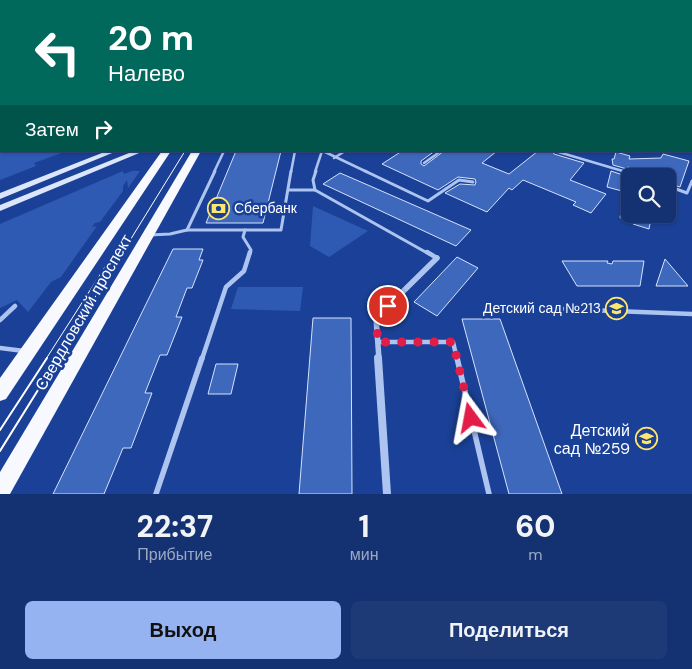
<!DOCTYPE html>
<html lang="ru">
<head>
<meta charset="utf-8">
<style>
  body { margin:0; font-family:"DM Sans",sans-serif; background:#1d3976; color:#f1f3f6; height:100vh; display:flex; flex-direction:column; font-size:19px; white-space:nowrap }
  * { box-sizing:border-box; margin:0 }
  p { font-size:16px; color:#9da9c3 }
  .icon { flex:none; width:28px; height:28px; fill:none; stroke:currentColor; stroke-width:2; stroke-linecap:round; stroke-linejoin:round }
  .map { position:relative; height:494px; overflow:hidden }
  .sheet { display:flex; flex-direction:column; background:#143171; flex:1 }
  .sheet>* { flex:none }
  .hud { position:absolute; left:0px; top:0px; width:692px; height:152px; box-shadow:0 1px 4px #0004,0 0 0 1px #334c84; background:#00695c; color:#fff; overflow:hidden }
  .fabs { position:absolute; left:621px; top:168px; display:grid; gap:10px }
  .fabs a { display:grid; place-items:center; width:55px; height:55px; border-radius:8px; background:#143171; box-shadow:0 1px 4px #0004,0 0 0 1px #334c84; font-size:25px }
  .pin { position:absolute; display:grid; place-items:center; width:42px; height:42px; color:#fff; margin:-21px; border:2px solid #fff; border-radius:50%; box-shadow:0 1px 5px #0007 }
  .me { position:absolute; width:55px; margin:-28px; rotate:347deg; stroke-linejoin:round; filter:drop-shadow(0 0 4px #0008) }
  .turn { display:flex; align-items:center; gap:18px; height:105px; padding:0 25px; font-size:22px }
  .turn .icon { width:65px; height:65px; stroke-width:2.5 }
  .turn b { display:block; font-size:35px; line-height:42px }
  .then { display:flex; align-items:center; height:48px; padding:0 25px; background:#0003; gap:10px; font-size:19px }
  .eta { display:flex; justify-content:space-evenly; align-items:center; height:85px; text-align:center }
  .eta b { font-size:30px; font-weight:800; line-height:35px }
  .primary-button { display:flex; gap:10px; margin-top:auto; padding:10px 25px }
  .primary-button a { flex:1; height:58px; border-radius:8px; background:#95b2f1; color:#111; font-size:20px; font-weight:800; line-height:58px; text-align:center }
  .primary-button a+a { background:#1d3976; color:#f1f3f6 }
  .map>svg:first-child { display:block }
  .green { fill:#2e5ab4 }
  .building { fill:#3e68bc; stroke:#d5e2fb }
  .lines { fill:none; stroke-linecap:round; stroke-linejoin:round }
  .lane-far3 { stroke:#aec4f0; stroke-width:2.5 }
  .lane-far2 { stroke:#aec4f0; stroke-width:3 }
  .lane-far1 { stroke:#aec4f0; stroke-width:4.5 }
  .lane { stroke:#aec4f0; stroke-width:5.5 }
  .street-far1 { stroke:#aec4f0; stroke-width:5.5 }
  .street { stroke:#aec4f0; stroke-width:8 }
  .secondary { fill:#dce6fb; fill-rule:evenodd }
  .primary { fill:#f7f9ff; fill-rule:evenodd }
  .tram-far1 { stroke:#fff; stroke-width:1 }
  .tram { stroke:#fff; stroke-width:2 }
  .route { stroke:#e11d48; stroke-width:9; stroke-dasharray:0 16.2 }
  .labels { text-anchor:middle; stroke-width:5; stroke-linejoin:round; paint-order:stroke }
  .poi-label { font-size:14px; fill:#fff; stroke:#1a4197; text-anchor:start }
  .near-street-label { font-size:16px; fill:#fff; stroke:#1a4197 }
  .near-poi-label { font-size:16px; fill:#fff; stroke:#1a4197; text-anchor:end }
</style>
</head>
<body>
<div class="map">
<svg width="692" height="494" viewBox="0 0 692 494">
  <rect width="100%" height="100%" fill="#1a4197"/>
  <!-- green -->
  <g class="green">
    <polygon points="0,151 67,151 34,163 36,166 0,180"/>
    <polygon points="135,170 134,171 140,171 128,188 127,180 123,186 123,191 100,222 95,223 92,227 97,226 61,277 51,282 28,312 17,300 0,308 0,224 123,171 124,174"/>
    <polygon points="313,206 368,231 329,257 310,246"/>
    <polygon points="238,287 303,287 300,311 231,309"/>
  </g>
  <!-- building -->
  <g class="building">
    <polygon points="236,151 281,151 263,223 206,223"/>
    <polygon points="402,151 435,151 421,161 421,164 424,166 444,151 497,151 482,163 509,174 538,151 552,151 554,154 584,163 570,180 606,194 591,213 573,205 576,202 523,180 512,190 509,188 487,212 445,193 460,184 475,185 476,182 475,179 458,177 438,190 382,164"/>
    <polygon points="616,152 630,156 629,159 661,158 663,154 689,161 680,187 668,183 668,176 659,176 628,167 627,169 613,165 612,159 614,159"/>
    <polygon points="611,171 626,176 622,191 607,187"/>
    <polygon points="340,173 354,179 471,230 456,246 323,184"/>
    <polygon points="635,214 652,214 649,229 633,224"/>
    <polygon points="173,249 203,249 199,260 203,260 192,288 187,288 176,317 182,317 167,355 160,355 145,393 152,393 131,448 123,448 104,494 53,494"/>
    <polygon points="457,257 478,268 437,316 414,302"/>
    <polygon points="665,259 688,286 656,286"/>
    <polygon points="562,261 608,261 607,263 612,264 613,261 644,261 640,286 577,286"/>
    <polygon points="313,318 351,318 352,494 299,494"/>
    <polygon points="462,319 500,319 562,494 509,494"/>
    <polygon points="216,364 238,364 231,394 208,394"/>
  </g>
  <g class="lines">
    <!-- lane-far3 -->
    <g class="lane-far3">
      <polyline points="323,151 367,172"/>
      <polyline points="555,151 626,172"/>
      <polyline points="334,158 345,151"/>
      <polyline points="424,163 441,151"/>
      <polyline points="214,172 224,151"/>
      <polyline points="291,172 295,151"/>
      <polyline points="315,172 322,151"/>
    </g>
    <!-- lane-far2 -->
    <g class="lane-far2">
      <polyline points="316,171 313,180 315,190 429,254"/>
      <polyline points="365,171 428,201 459,180 473,182"/>
      <polyline points="622,171 639,176"/>
      <polyline points="668,186 687,193 692,181"/>
      <polyline points="289,190 315,190"/>
      <polyline points="621,217 630,183"/>
      <polyline points="187,230 215,171"/>
      <polyline points="245,230 243,237 251,250 250,254"/>
      <polyline points="150,235 170,234 187,230 281,230 291,171"/>
    </g>
    <!-- lane-far1 -->
    <g class="lane-far1">
      <polyline points="427,252 437,258"/>
      <polyline points="562,309 692,314"/>
      <polyline points="0,320 15,306"/>
      <polyline points="378,342 453,342 457,359"/>
      <polyline points="0,348 24,351"/>
      <polyline points="202,359 226,287 244,271 250,252"/>
    </g>
    <!-- lane -->
    <g class="lane">
      <polyline points="457,358 489,494"/>
      <polyline points="156,494 202,358"/>
    </g>
    <!-- street-far1 -->
    <polyline class="street-far1" points="379,359 376,318 437,258"/>
    <!-- street -->
    <polyline class="street" points="378,358 387,494"/>
    <!-- secondary -->
    <g class="secondary">
      <polygon points="107,151 117,151 0,199 0,193"/>
      <polygon points="134,151 144,151 0,211 0,205"/>
    </g>
    <!-- primary -->
    <g class="primary">
      <rect x="691" y="124" width="1" height="4"/>
      <rect x="691" y="141" width="1" height="6"/>
      <polygon points="162,151 171,151 6,399 0,401 0,378"/>
      <polygon points="192,151 201,151 10,494 0,494 0,472"/>
    </g>
    <!-- tram-far1 -->
    <g class="tram-far1">
      <polyline points="46,359 112,256"/>
      <polyline points="57,359 185,151"/>
    </g>
    <!-- tram -->
    <g class="tram">
      <polyline points="0,430 47,358"/>
      <polyline points="0,451 58,358"/>
    </g>
  </g>
  <!-- sky -->
  <linearGradient id="sky" x2="0" y2="1"><stop stop-color="#0e2453"/><stop offset="0.46" stop-color="#385aa1"/><stop offset="1" stop-color="#385aa1" stop-opacity="0"/></linearGradient>
  <rect width="692" height="128" fill="url(#sky)"/>
  <g class="lines">
    <!-- route -->
    <polyline class="route" points="388,306 376,318 378,342 453,342 471,418"/>
  </g>
  <!-- icons -->
  <defs>
    <symbol id="bank-ring" viewBox="-11 -11 22 22"><circle r="9.5" fill="#1a4197" stroke="#ffe66d" stroke-width="1.5"/><path d="M-6-4H6V4H-6ZM0-2.3a2.3 2.3 0 1 0 0 4.6a2.3 2.3 0 1 0 0-4.6Z" fill="#ffe66d"/></symbol>
    <symbol id="school-ring" viewBox="-11 -11 22 22"><circle r="9.5" fill="#1a4197" stroke="#ffe66d" stroke-width="1.5"/><path d="M0-5L7-2L0 1L-7-2ZM-4 1L0 2.5L4 1V4Q0 6-4 4Z" fill="#ffe66d"/></symbol>
  </defs>
  <g fill-rule="evenodd">
    <use href="#bank-ring" x="206" y="196" width="25" height="25"/>
    <use href="#school-ring" x="604" y="296" width="25" height="25"/>
    <use href="#school-ring" x="634" y="426" width="25" height="25"/>
  </g>
  <g class="labels">
    <!-- poi labels -->
    <g class="poi-label">
      <text x="234" y="213">Сбербанк</text>
      <text x="601" y="313" text-anchor="end">Детский сад №213</text>
    </g>
    <!-- near-street labels -->
    <g class="near-street-label">
      <text transform="translate(83 312) rotate(-60)" y="6">Свердловский проспект</text>
    </g>
    <!-- near-poi labels -->
    <g class="near-poi-label">
      <text x="630" y="436">Детский<tspan x="630" dy="18">сад №259</tspan></text>
    </g>
  </g>
</svg>
<div class="fabs">
<a><svg class="icon" aria-label="search" viewBox="0 0 24 24"><circle cx="10" cy="10" r="6"/><path d="M15 15l6 6"/></svg></a>
</div>
<div class="pin" style="left:388px;top:306px;background:#d93025"><svg class="icon" aria-label="arrive" viewBox="0 0 24 24"><path d="M6 21V4h12l-3 4 3 4H6"/></svg></div>
<svg class="me" style="left:471px;top:418px" viewBox="-20 -20 40 40"><path d="M0-17L14 15 0 8-14 15z" fill="#e11d48" stroke="#fff" stroke-width="4"/></svg>
<div class="hud">
<div class="turn"><svg class="icon" aria-label="left" viewBox="0 0 24 24"><path d="M17 20v-9H6M10 6l-5 5 5 5"/></svg><div><b>20 m</b>Налево</div></div>
<div class="then">Затем<svg class="icon" aria-label="right" viewBox="0 0 24 24"><path d="M7 20v-9h11M14 6l5 5-5 5"/></svg></div>
</div>
</div>
<section class="sheet">
<div class="eta">
<div><b>22:37</b><p>Прибытие</p></div>
<div><b>1</b><p>мин</p></div>
<div><b>60</b><p>m</p></div>
</div>
<div class="primary-button"><a>Выход</a><a>Поделиться</a></div>
</section>
</body>
</html>
